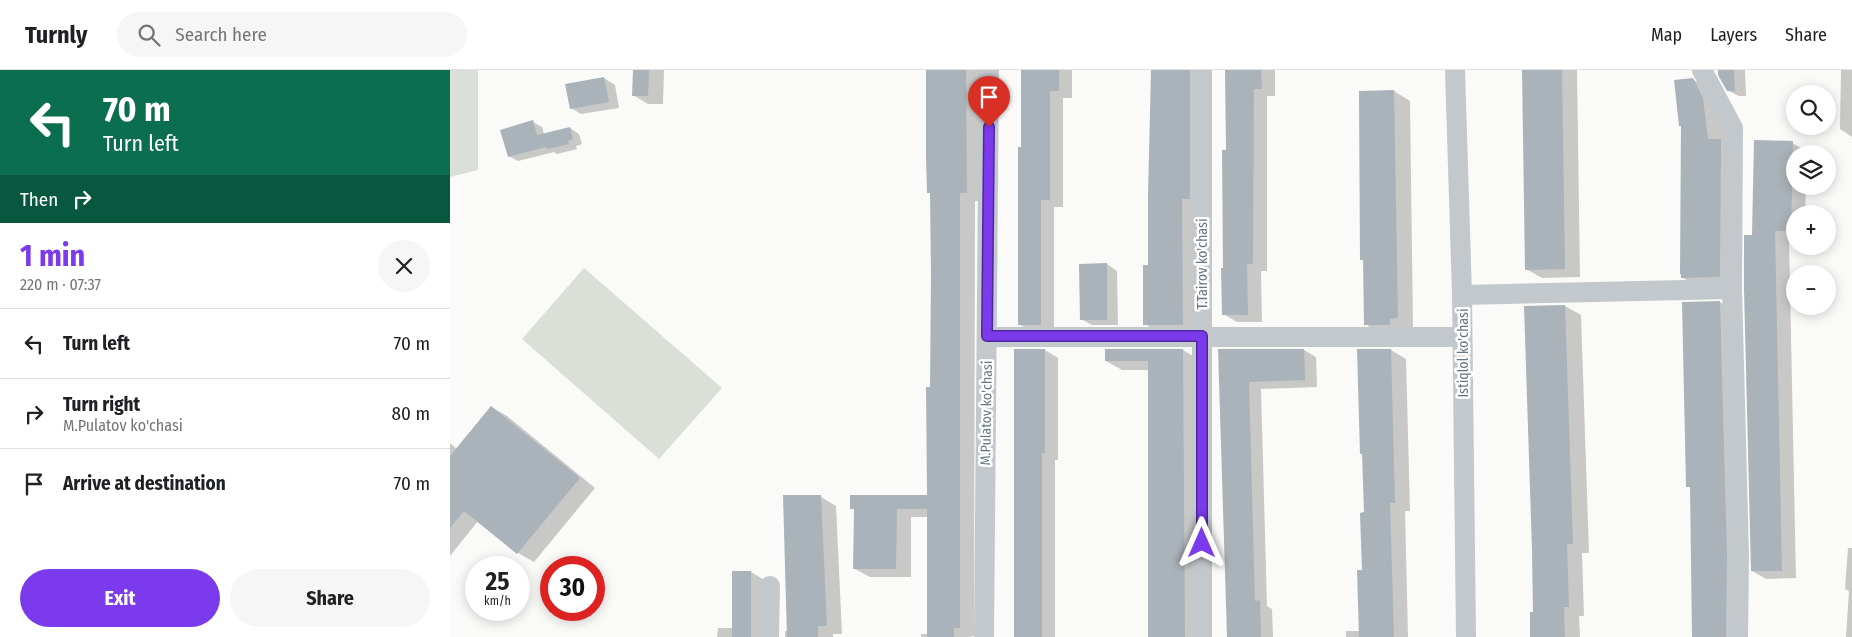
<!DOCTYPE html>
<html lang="en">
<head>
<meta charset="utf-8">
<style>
  body { margin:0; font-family:"Fira Sans Condensed",sans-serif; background:#f6f6f6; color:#202124; height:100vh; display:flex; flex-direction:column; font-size:19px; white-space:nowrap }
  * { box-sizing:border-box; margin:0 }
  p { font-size:16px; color:#757577 }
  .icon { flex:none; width:28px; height:28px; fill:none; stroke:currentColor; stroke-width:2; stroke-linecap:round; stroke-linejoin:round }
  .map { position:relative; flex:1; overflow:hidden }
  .sheet { display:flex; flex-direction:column; background:#fff; width:450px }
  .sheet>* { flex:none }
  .banner { background:#0b6e4f; color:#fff; overflow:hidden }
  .fabs { position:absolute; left:1336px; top:15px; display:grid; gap:10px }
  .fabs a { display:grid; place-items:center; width:50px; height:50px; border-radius:50%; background:#fff; box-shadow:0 2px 12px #0003; font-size:25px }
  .speed { position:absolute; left:15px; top:486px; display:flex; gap:10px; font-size:25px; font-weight:700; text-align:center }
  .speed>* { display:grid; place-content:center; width:65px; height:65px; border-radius:50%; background:#fff; box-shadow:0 2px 12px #0003; line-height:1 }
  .speed small { font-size:12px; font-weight:400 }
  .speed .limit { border:8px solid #d22; background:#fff; color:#111 }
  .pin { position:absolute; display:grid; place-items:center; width:42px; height:42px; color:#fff; margin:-51px -21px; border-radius:50% 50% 50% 0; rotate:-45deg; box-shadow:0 0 5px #0007 }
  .pin .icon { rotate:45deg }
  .me { position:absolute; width:55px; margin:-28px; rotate:0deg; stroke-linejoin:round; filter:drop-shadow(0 0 4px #0008) }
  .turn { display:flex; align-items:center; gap:18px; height:105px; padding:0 20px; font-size:22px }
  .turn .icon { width:65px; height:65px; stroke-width:2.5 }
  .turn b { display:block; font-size:35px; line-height:42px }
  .then { display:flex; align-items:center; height:48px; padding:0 20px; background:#0003; gap:10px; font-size:19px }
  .round { display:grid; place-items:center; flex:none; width:52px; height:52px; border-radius:26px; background:#f6f6f6 }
  .overview { display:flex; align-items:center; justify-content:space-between; height:85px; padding:0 20px }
  h1 { font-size:30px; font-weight:700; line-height:38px; color:#7c3aed }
  .button { display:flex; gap:10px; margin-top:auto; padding:10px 20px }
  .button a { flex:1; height:58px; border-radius:30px; background:#7c3aed; color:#fff; font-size:20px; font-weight:700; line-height:58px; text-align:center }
  .button a+a { background:#f6f6f6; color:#202124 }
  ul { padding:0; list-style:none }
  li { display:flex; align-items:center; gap:15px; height:70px; padding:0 20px; border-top:1px solid #e0e0e0 }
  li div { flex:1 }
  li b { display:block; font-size:19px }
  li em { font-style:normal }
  header { display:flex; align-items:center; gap:30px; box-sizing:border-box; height:70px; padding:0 25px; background:#fff; border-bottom:1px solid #e0e0e0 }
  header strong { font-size:24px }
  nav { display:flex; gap:28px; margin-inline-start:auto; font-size:18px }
  .search { width:350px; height:45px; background:#f6f6f6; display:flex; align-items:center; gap:12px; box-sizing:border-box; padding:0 18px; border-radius:28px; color:#757577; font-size:19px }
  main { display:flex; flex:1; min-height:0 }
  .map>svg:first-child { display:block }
  .green { fill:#dadfd7 }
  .shadow { fill:#0003 }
  .building { fill:#aab3b9 }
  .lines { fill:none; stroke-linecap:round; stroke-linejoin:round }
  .minor { stroke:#c3c8cc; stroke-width:20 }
  .route-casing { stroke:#51269a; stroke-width:12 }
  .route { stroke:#7c3aed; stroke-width:9 }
  .labels { text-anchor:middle; stroke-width:5; stroke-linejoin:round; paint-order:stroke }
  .street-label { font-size:14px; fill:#657683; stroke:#fff }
</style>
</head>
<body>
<header>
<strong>Turnly</strong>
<div class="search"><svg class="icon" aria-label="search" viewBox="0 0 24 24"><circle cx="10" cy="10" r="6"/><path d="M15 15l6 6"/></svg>Search here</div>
<nav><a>Map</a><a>Layers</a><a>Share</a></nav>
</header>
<main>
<section class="sheet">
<div class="banner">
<div class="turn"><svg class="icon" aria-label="left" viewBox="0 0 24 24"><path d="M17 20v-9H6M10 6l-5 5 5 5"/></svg><div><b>70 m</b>Turn left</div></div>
<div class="then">Then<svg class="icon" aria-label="right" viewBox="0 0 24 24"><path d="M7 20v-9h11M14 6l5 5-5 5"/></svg></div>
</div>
<div class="overview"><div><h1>1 min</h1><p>220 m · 07:37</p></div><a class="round"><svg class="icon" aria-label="close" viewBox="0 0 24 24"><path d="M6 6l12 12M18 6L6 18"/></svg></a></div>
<ul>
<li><svg class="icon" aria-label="left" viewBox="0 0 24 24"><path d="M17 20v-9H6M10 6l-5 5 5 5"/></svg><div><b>Turn left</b></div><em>70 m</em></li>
<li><svg class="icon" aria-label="right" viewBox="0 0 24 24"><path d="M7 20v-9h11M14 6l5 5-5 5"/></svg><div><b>Turn right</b><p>M.Pulatov ko'chasi</p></div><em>80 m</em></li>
<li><svg class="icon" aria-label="arrive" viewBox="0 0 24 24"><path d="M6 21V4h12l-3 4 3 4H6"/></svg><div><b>Arrive at destination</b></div><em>70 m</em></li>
</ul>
<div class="button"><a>Exit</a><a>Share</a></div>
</section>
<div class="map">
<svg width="1402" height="567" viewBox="0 0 1402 567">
  <rect width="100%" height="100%" fill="#fafaf8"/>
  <!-- green -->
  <g class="green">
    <polygon points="0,0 28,0 28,100 0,107"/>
    <polygon points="134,198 272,318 209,389 72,269"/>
  </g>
  <!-- shadow -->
  <g class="shadow">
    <polygon points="184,0 214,0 213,34 198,34 183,25"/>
    <polygon points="477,0 530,0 531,131 525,131 524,566 519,567 471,567 471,564 478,564 478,447 461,447 461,507 420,507 405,499 405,440 402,438 478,426 481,319 482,124 478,122"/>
    <polygon points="572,0 622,0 622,28 613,28 613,137 604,137 604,262 582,262 569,254"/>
    <polygon points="702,0 759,0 748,263 710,263 695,254 699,196"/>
    <polygon points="776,0 825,0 825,26 817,26 817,201 811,201 812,252 787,252 773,244 773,82 777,82"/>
    <polygon points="1073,0 1127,0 1130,207 1092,208 1076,199"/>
    <polygon points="1269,0 1295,0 1296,26 1289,26 1277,20"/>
    <polygon points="1391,0 1402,0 1402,67 1390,59"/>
    <polygon points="154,8 165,15 169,38 131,44 121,38"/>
    <polygon points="1242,9 1261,20 1272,40 1289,217 1251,218 1233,208 1232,57 1230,55"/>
    <polygon points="944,21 960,31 963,257 956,257 931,264 915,254 915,191 912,189"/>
    <polygon points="83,52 92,57 94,64 120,58 129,64 132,74 126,76 127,79 107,84 104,82 68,91 59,86"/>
    <polygon points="1342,73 1357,81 1356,84 1345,84 1345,116 1356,116 1355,144 1345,144 1345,169 1339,168 1346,508 1316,509 1302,501 1303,166"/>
    <polygon points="657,194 667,201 668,255 642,255 631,249"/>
    <polygon points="1270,232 1286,242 1293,567 1243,567 1241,418 1237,416 1233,233"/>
    <polygon points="1115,236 1131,245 1139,483 1132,483 1134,546 1129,546 1130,567 1082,567"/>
    <polygon points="595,280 608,288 608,390 605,390 605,567 565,567"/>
    <polygon points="733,280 748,289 751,567 698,567 699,300 672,300 656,291"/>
    <polygon points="769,280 854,280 866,287 867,317 811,319 817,536 822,539 823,567 778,567"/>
    <polygon points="941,280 956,289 960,441 955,441 958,567 896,567 896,561 910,561 915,444"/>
    <polygon points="41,337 57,346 145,418 84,492 68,483 28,451 0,486 0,373 7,379"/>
    <polygon points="371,427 386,436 392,564 383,564 383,567 335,567 335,561 338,561"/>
    <polygon points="1398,478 1402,478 1402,567 1396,567 1399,521 1395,519"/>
    <polygon points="301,502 316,511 316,567 267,567 268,558 283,558"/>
  </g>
  <!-- building -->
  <g class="building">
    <polygon points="183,0 199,0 198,26 182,26"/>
    <polygon points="476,0 516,0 517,123 510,123 510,558 504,558 504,567 477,567 477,439 447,439 446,499 403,499 404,439 400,439 400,425 477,425 476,317 480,317 481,204 480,123 477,123 476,88"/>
    <polygon points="571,0 609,0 609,21 600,21 600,130 591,130 591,255 568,255 568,77 571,77"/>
    <polygon points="701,0 740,0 740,129 732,129 733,255 693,255 693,195 698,195 698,125"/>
    <polygon points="775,0 811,0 812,19 804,19 803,194 797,194 798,245 772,245 771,198 773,198 772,80 776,80"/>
    <polygon points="1072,0 1112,0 1115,199 1075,200"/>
    <polygon points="1268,0 1284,0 1285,21 1277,21 1268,5"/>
    <polygon points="154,7 159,32 120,39 115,14"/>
    <polygon points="1243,8 1253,28 1258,69 1271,69 1270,207 1231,208 1231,204 1230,204 1231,56 1229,56 1224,10"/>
    <polygon points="944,20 948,248 940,249 940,255 914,255 913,190 910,190 909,21"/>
    <polygon points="83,50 87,65 120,57 123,69 118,71 119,74 97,79 96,77 58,87 50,60"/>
    <polygon points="1304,70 1343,71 1341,161 1325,161 1332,501 1301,501 1294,219 1294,165 1302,165"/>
    <polygon points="657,193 657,250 630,250 629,194"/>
    <polygon points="1270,231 1277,486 1276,567 1242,567 1240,417 1236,417 1232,232"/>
    <polygon points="1115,235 1123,474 1117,474 1119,537 1114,537 1115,567 1080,567 1080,542 1083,542 1082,480 1074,236"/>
    <polygon points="564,279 595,279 595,383 592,383 592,567 564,567"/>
    <polygon points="655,279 733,279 735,567 698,567 698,291 655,291"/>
    <polygon points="768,279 854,279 855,310 799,312 805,531 810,530 811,567 777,567"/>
    <polygon points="907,279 941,279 945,433 940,433 944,567 909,567 907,500 912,500 910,443 914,442 912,384 910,384"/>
    <polygon points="41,336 130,408 67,484 14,441 0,458 0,386"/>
    <polygon points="333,425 371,425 377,556 368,556 368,567 337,567"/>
    <rect x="282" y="501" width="19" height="66"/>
  </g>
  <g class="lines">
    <!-- minor -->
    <g class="minor">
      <polyline points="1005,0 1012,225 1016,567"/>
      <polyline points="1252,0 1283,58 1282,219 1289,486 1288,567"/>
      <polyline points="1012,225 1282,219"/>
      <polyline points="537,267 1012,267"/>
      <polyline points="319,567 320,516"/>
      <polyline points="534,567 539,0"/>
      <polyline points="752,567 752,0"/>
    </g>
  </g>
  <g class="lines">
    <defs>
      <polyline id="route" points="539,57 537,266 752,266 752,473"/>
    </defs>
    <!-- route casing -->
    <use href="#route" class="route-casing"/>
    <!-- route -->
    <use href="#route" class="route"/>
  </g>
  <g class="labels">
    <!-- street labels -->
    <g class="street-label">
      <text transform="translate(752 194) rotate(-90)" y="5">T.Tairov ko'chasi</text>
      <text transform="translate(1013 283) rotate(-90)" y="5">Istiqlol ko'chasi</text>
      <text transform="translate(536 343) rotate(-89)" y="5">M.Pulatov ko'chasi</text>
    </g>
  </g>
</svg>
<div class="fabs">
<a><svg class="icon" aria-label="search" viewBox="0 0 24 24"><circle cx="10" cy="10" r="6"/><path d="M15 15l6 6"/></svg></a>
<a><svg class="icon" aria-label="layers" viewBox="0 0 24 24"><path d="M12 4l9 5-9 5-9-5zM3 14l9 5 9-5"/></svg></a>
<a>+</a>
<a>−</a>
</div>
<div class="speed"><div>25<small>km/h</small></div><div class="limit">30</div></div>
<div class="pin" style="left:539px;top:57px;background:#d93025"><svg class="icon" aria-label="arrive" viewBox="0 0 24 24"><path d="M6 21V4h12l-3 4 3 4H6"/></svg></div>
<svg class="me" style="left:752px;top:473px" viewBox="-20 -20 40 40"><path d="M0-17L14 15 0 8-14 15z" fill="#7c3aed" stroke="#fff" stroke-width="4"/></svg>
</div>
</main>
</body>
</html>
